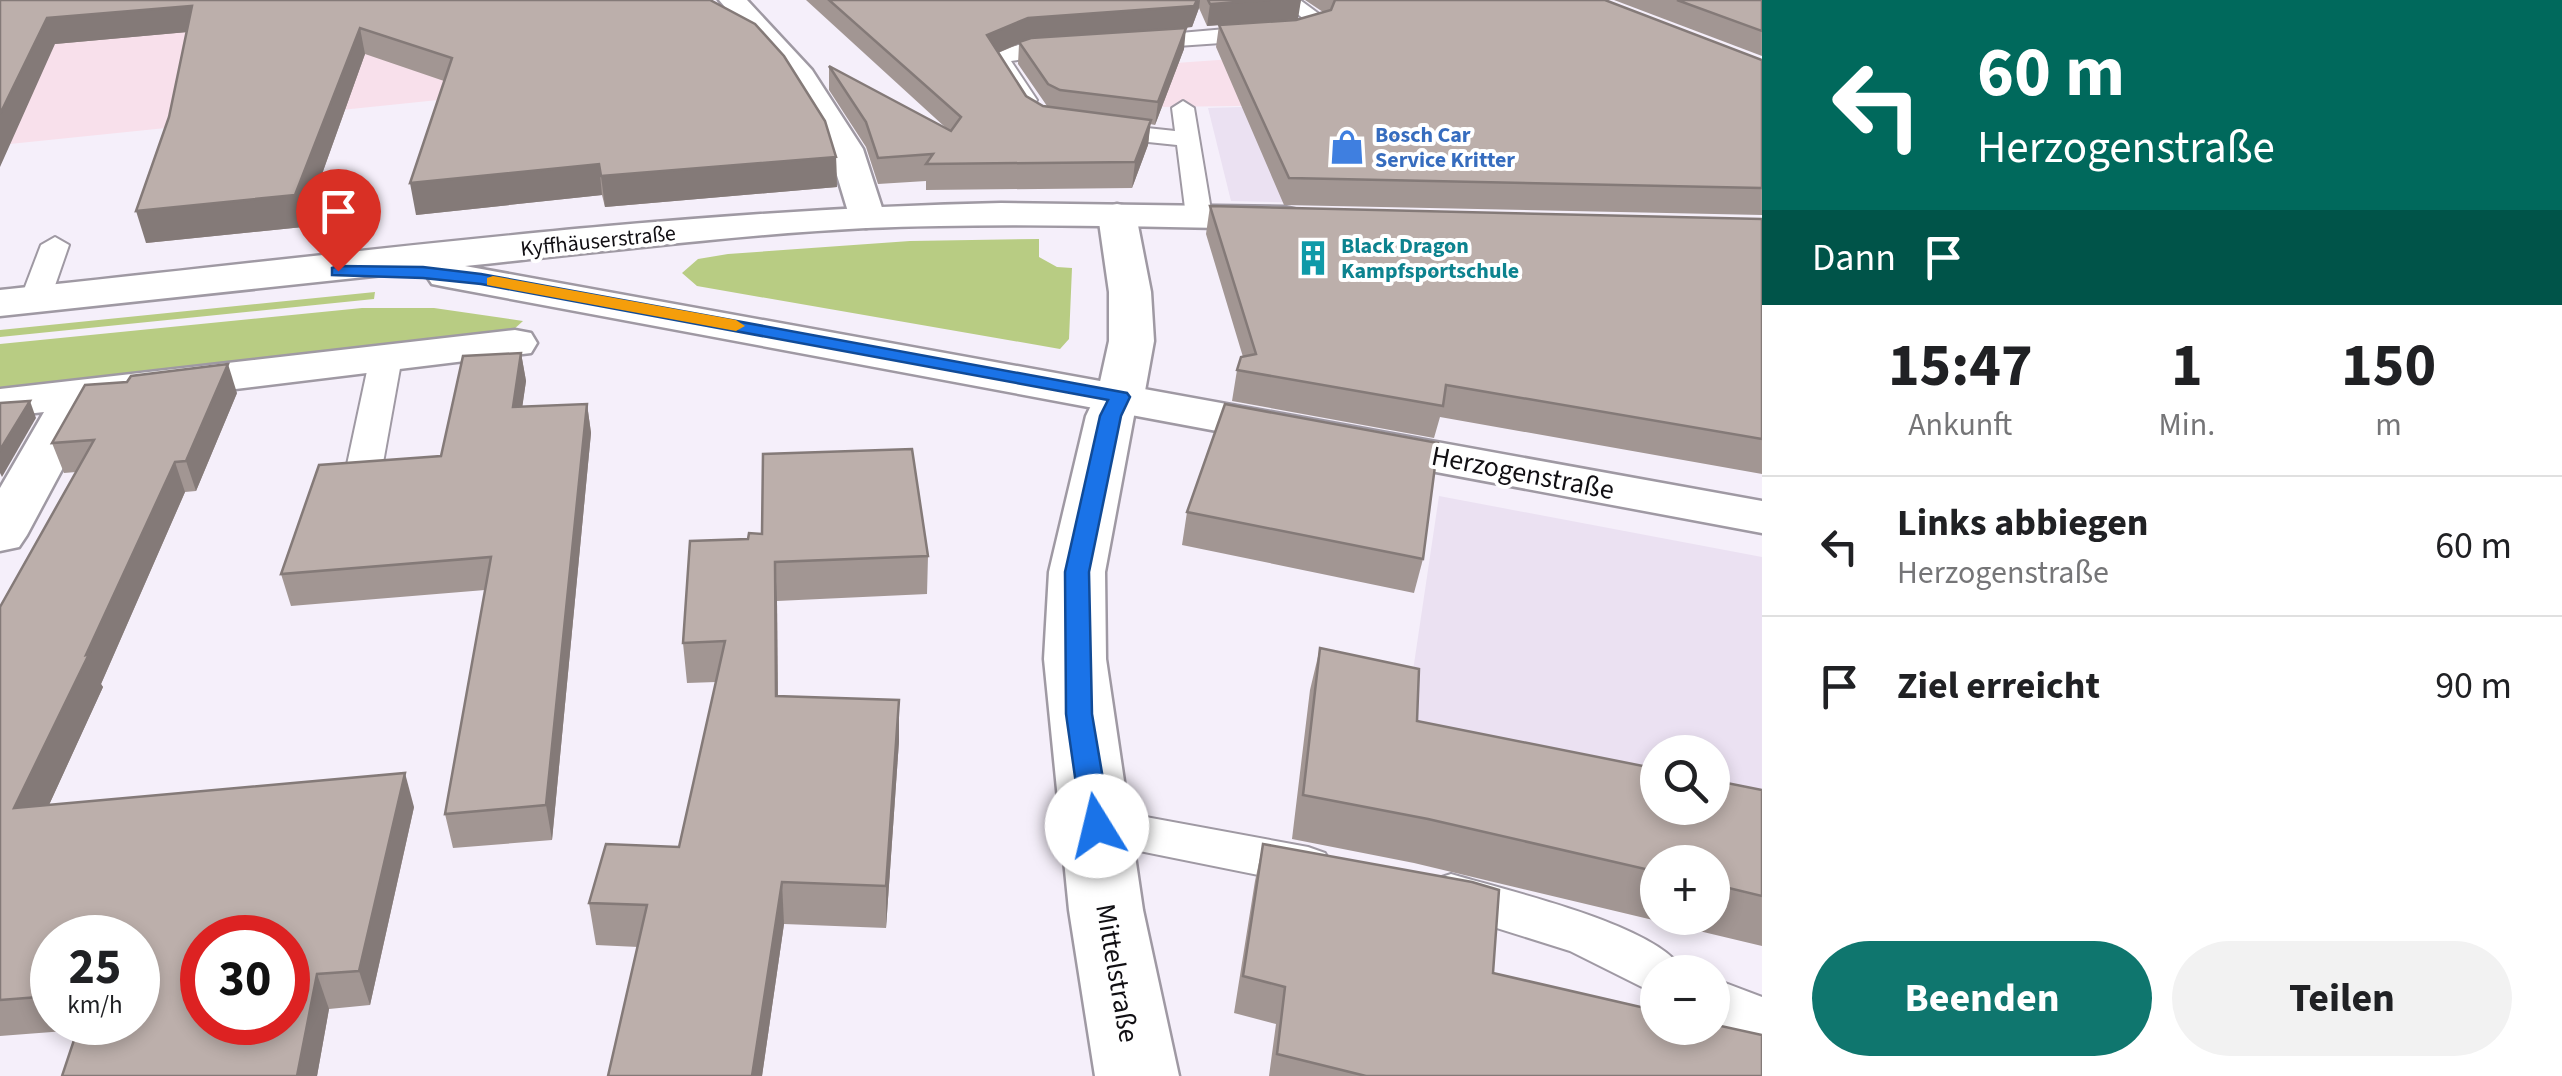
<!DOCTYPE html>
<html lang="de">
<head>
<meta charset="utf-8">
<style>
  body { margin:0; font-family:"Source Sans 3",sans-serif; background:#f2f2f2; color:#202124; height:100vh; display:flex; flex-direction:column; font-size:38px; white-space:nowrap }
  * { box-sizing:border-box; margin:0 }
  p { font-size:32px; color:#757577 }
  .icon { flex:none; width:55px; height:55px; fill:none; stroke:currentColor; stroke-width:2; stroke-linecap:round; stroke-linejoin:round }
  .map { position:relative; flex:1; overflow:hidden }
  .sheet { display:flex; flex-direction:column; background:#fff; width:800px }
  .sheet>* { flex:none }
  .top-card { background:#00695c; color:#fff; overflow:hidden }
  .fabs { position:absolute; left:1640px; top:735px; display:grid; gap:20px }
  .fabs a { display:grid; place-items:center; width:90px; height:90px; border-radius:50%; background:#fff; box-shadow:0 5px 15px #0003; font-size:50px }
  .speed { position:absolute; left:30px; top:915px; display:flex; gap:20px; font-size:50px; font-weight:700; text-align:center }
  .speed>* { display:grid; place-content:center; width:130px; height:130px; border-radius:50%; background:#fff; box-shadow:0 5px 15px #0003; line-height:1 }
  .speed small { font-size:25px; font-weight:400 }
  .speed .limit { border:15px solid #d22; background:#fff; color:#111 }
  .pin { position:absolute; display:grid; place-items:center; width:85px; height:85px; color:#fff; margin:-102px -42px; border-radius:50% 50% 50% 0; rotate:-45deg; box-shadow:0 0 10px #0007 }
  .pin .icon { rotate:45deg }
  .me { position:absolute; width:110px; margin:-55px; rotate:351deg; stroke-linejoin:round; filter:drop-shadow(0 0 8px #0008) }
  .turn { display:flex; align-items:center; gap:35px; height:210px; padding:0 50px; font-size:45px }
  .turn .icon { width:130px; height:130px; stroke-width:2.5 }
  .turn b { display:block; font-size:70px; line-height:85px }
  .then { display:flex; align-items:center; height:95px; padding:0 50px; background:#0003; gap:20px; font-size:38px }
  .eta { display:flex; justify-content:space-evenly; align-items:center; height:170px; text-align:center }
  .eta b { font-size:60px; font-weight:700; line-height:70px }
  .action { display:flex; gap:20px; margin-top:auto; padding:20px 50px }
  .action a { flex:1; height:115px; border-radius:60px; background:#0f766e; color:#fff; font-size:40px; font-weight:700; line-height:115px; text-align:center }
  .action a+a { background:#f2f2f2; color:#202124 }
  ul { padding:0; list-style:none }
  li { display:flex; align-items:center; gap:30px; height:140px; padding:0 50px; border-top:2px solid #e0e0e0 }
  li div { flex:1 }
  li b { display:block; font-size:38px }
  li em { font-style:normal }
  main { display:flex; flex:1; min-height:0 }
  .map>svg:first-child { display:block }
  .built { fill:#ebe1f2; fill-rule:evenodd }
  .industrial { fill:#f8e0eb }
  .green { fill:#b8cc83 }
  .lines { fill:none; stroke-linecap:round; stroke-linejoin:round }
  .lane-casing { stroke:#9f99a3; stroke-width:4 }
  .street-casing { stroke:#9f99a3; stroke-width:5 }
  .secondary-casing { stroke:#9f99a3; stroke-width:5 }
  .lane { fill:#fff; fill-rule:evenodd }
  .street { fill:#fff; fill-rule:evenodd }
  .secondary { fill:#fff; fill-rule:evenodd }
  .wall { fill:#a29693; fill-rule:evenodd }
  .shaded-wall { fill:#847a78 }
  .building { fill:#bcafab; stroke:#847a78; stroke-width:2.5; fill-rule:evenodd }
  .route { fill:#1a73e8; stroke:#114b97; stroke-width:2.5 }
  .slow { fill:#f59e0b }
  .labels { text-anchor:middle; stroke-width:8; stroke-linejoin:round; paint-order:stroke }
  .far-shop-label { font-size:22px; font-weight:bold; fill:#366cbe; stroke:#fff; text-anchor:start }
  .far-street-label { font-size:22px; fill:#110f13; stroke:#fff }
  .far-culture-label { font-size:22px; font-weight:bold; fill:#0d838f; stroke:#fff; text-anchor:start }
  .street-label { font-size:28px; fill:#110f13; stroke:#fff }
</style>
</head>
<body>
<main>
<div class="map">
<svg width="1762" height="1076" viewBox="0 0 1762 1076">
  <rect width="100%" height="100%" fill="#f5effa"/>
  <!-- built -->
  <g class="built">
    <polygon points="1431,101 1363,204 1231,201 1208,108"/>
    <path d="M1439 496 1762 557V839L1404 764 1407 711ZM1658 752H1712V808H1658Z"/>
  </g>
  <!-- industrial -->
  <g class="industrial">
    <polygon points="0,0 528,0 477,96 0,145"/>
    <polygon points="1464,43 1300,105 1162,107 1165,98 1133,66"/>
  </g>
  <!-- green -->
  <g class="green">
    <polygon points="1039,239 1039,257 1057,267 1072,268 1069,339 1060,349 697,286 682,273 698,259 728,254 910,241"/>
    <polygon points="375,292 374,299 0,337 0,330"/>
    <polygon points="362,308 434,308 523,321 512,331 0,390 0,344"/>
  </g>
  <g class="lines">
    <defs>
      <g id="lane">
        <polygon points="1279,0 1300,0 1330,22 1324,30 1292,38 1134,49 1124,43 1134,37 1308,22"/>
        <path d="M1069 41 1076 43V51L1011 61 1037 100 1034 105H1018L990 59C1009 40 1043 43 1069 41Z"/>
        <polygon points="1183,101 1194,108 1212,216 1199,224 1186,216 1177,145 1100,137 1089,130 1100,123 1175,131 1172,108"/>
        <polygon points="55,237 69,245 50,300 45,306 25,306 20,300 41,245"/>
        <polygon points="386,348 397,350 402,357 381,474 375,481 363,485 351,481 345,474 370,357 375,350"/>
        <polygon points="1097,808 1308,847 1325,853 1333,866 1325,879 1308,885 1080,839 1073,826 1080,813"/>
        <path d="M1451 874C1504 890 1661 925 1684 972H1658V995L1570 951 1433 908 1426 894 1433 880Z"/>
        <polygon points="1712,978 1762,997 1762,1046 1712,1026"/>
      </g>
      <g id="street">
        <polygon points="719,0 747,0 812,70 863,149 885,217 880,225 866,228 852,225 829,149 788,81"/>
        <polygon points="1117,204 1130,207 1136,215 1151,292 1154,341 1145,391 1134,416 1105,572 1106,659 1143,910 1179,1076 1095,1076 1069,910 1044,659 1049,572 1086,416 1098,391 1109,341 1109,292 1098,215 1104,207"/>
        <polygon points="515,330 531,333 537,343 531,353 96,406 27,535 19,547 0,551 0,488 44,412 0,417 0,389"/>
      </g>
      <path id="secondary" d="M1001 203 1284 207 1298 210 1303 218 1298 226 1284 229C1145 227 1005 222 866 228 732 235 599 252 465 266L1762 501V533L447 287 432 284 426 275 430 270 0 316V290C333 256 666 210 1001 203Z"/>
    </defs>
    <!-- lane casing -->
    <use href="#lane" class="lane-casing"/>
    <!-- street casing -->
    <use href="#street" class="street-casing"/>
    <!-- secondary casing -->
    <use href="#secondary" class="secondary-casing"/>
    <!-- lane -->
    <use href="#lane" class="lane"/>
    <!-- street -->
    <use href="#street" class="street"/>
    <!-- secondary -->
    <use href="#secondary" class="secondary"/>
  </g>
  <!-- wall -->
  <g class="wall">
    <polygon points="0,0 710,0 836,157 837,187 605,207 602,195 416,215 444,81 365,54 303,227 146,243 187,32 55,44"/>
    <path d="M806 0H1301L1296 20 1323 12 1305 0H1605L1762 60V215L1284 205 1216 47 1219 25 1207 26 1199 8 1192 27 1162 30 1184 49 1155 125 1150 124 1148 145 1132 188 926 190V181L878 184 866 147 829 90V66L946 128ZM1019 44 1018 64 1047 106H1043L1026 96 998 53Z"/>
    <polygon points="1614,0 1762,0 1762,56"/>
    <polygon points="1210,206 1762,219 1762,474 1440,417 1434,438 1232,401 1237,370 1243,357 1206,234"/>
    <polygon points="521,353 526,381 522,407 587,404 591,433 552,840 453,848 445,814 485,590 291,606 281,574 441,456"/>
    <path d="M237 393 196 491 185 492 101 684 103 687 49 805 414 807 370 1005 329 1009 317 1076H62L78 1030 0 1036V607L76 472 64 473 52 443ZM52 938 138 1022H52Z"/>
    <polygon points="1187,512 1423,559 1414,593 1182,545"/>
    <polygon points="762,534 928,556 927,594 777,601 778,696 899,741 886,928 784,924 762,1076 608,1076 638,947 596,945 589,903 679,847 716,682 687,683 683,643 748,539"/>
    <path d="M1320 648 1417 721 1762 790V946L1414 863 1292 839 1310 690ZM1658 862H1712V918H1658Z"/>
    <polygon points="1263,844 1493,973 1762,1076 1269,1076 1276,1024 1234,1013 1255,881"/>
  </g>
  <!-- shaded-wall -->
  <g class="shaded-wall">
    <polygon points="1200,0 1199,8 1192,27 1027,40 986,58 987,35 1028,18"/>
    <polygon points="1270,0 1301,0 1298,19 1207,26 1210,4"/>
    <polygon points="192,6 199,31 55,44 0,167 0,114 47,18"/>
    <polygon points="360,28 365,54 303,227 146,243 136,211"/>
    <polygon points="1186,28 1184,49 1155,125 1158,102"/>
    <polygon points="1151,120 1148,145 1132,188 1135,162"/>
    <polygon points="836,157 837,187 605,207 601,176"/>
    <polygon points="599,164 602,195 416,215 410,183"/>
    <polygon points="521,353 526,381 518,437 513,407"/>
    <polygon points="228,364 237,393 196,491 186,461"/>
    <polygon points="30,401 36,418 2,477 0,473 0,450"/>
    <polygon points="587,404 591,433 552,840 546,805"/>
    <polygon points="175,462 185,492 101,684 103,687 32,842 14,808"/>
    <polygon points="775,562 777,601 778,736 776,696"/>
    <polygon points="899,700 899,741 886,928 886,886"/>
    <polygon points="405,773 414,807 370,1005 359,971"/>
    <polygon points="782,882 784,924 762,1076 752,1076"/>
    <polygon points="317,974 329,1009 317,1076 297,1076"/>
  </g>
  <!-- building -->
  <g class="building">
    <polygon points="0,0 710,0 755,24 784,56 825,121 836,157 601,176 599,164 410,183 452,58 360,28 295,195 136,211 169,117 192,6 47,18 0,114"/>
    <polygon points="829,0 1197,0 1194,6 1028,18 987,35 1026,96 1043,106 1151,120 1135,162 926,164 933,154 878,158 866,122 829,66 951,131 961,117"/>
    <polygon points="1208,0 1270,0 1210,4"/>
    <polygon points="1335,0 1605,0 1762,60 1762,188 1289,178 1219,25 1296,20 1331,10"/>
    <polygon points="1677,0 1762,0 1762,31"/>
    <polygon points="1186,28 1158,102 1060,90 1048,84 1019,42 1031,38"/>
    <polygon points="1210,206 1762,219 1762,439 1446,385 1443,406 1237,370 1241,357 1256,354"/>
    <polygon points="521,353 513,407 587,404 546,805 445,814 491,557 281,574 319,465 441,456 463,356"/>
    <path d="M228 364 186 461 175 462 86 655 89 654 14 808 405 773 359 971 317 974 297 1076H62L80 1022H138V938H52V996L0 1000V607L94 440 52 443 85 385 127 382 131 376ZM202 938H288V1022H202Z"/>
    <polygon points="30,401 0,450 0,403"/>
    <polygon points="1225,404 1438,443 1423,559 1187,512"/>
    <polygon points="912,449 928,556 775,562 776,696 899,700 886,886 782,882 752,1076 608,1076 647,905 589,903 606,844 679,847 725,641 683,643 690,541 748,539 749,533 762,534 763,454"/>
    <polygon points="1320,648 1419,669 1417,721 1658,769 1658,808 1712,808 1712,780 1762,790 1762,896 1712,884 1712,862 1658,862 1658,872 1428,819 1303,795"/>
    <polygon points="1263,844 1472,882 1499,890 1493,973 1658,1011 1658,1028 1712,1028 1712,1024 1762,1035 1762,1076 1366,1076 1277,1054 1285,987 1243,976"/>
  </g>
  <!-- route -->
  <polygon class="route" points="338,266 423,267 481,274 1127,393 1130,397 1121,416 1089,572 1092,714 1111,826 1107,834 1097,837 1086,834 1082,826 1066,714 1065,572 1100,416 1108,400 481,284 423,278 332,275 332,268"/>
  <!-- slow -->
  <polygon class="slow" points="493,276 736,320 745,326 736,331 487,285 487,278"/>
  <!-- icons -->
  <defs>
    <symbol id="shop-bare" viewBox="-9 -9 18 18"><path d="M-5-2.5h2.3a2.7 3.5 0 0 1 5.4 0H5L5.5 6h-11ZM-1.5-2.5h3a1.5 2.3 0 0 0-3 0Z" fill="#3f7fe0" stroke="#fff" stroke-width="2.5" paint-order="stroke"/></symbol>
    <symbol id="building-bare" viewBox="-9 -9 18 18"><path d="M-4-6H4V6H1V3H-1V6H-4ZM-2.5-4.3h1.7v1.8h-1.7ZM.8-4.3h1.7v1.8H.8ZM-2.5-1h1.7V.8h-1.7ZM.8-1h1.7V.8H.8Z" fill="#0f9aa8" stroke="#fff" stroke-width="2.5" paint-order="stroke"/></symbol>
  </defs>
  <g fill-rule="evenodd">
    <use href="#shop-bare" x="1322" y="122" width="50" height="50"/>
    <use href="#building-bare" x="1288" y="233" width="50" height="50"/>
  </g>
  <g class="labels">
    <!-- far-shop labels -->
    <g class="far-shop-label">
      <text x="1375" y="142">Bosch Car<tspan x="1375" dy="25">Service Kritter</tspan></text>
    </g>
    <!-- far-street labels -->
    <g class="far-street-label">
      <text transform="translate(598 240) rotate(-6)" y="8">Kyffhäuserstraße</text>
    </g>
    <!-- far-culture labels -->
    <g class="far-culture-label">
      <text x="1341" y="253">Black Dragon<tspan x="1341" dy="25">Kampfsportschule</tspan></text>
    </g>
    <!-- street labels -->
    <g class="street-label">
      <text transform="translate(1523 472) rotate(11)" y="10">Herzogenstraße</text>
      <text transform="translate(1118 973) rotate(80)" y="10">Mittelstraße</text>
    </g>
  </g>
</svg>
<div class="fabs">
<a><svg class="icon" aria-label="search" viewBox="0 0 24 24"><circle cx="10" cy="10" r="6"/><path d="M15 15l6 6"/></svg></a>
<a>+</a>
<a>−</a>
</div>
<div class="speed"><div>25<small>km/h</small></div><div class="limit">30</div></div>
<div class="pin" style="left:338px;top:271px;background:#d93025"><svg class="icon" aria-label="arrive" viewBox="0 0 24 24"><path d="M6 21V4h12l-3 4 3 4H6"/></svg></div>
<svg class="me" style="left:1097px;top:826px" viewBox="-20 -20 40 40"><circle r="19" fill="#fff"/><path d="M0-13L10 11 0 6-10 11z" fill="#1a73e8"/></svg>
</div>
<section class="sheet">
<div class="top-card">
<div class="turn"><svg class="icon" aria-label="left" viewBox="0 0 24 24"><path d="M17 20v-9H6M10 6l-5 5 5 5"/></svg><div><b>60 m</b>Herzogenstraße</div></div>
<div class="then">Dann<svg class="icon" aria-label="arrive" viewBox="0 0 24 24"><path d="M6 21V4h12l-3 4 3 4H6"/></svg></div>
</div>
<div class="eta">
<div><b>15:47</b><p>Ankunft</p></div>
<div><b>1</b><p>Min.</p></div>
<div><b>150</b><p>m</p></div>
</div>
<ul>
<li><svg class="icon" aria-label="left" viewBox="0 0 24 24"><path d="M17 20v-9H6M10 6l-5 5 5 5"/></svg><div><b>Links abbiegen</b><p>Herzogenstraße</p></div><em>60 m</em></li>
<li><svg class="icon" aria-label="arrive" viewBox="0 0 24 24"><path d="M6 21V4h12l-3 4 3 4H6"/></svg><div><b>Ziel erreicht</b></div><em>90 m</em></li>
</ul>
<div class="action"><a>Beenden</a><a>Teilen</a></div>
</section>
</main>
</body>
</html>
